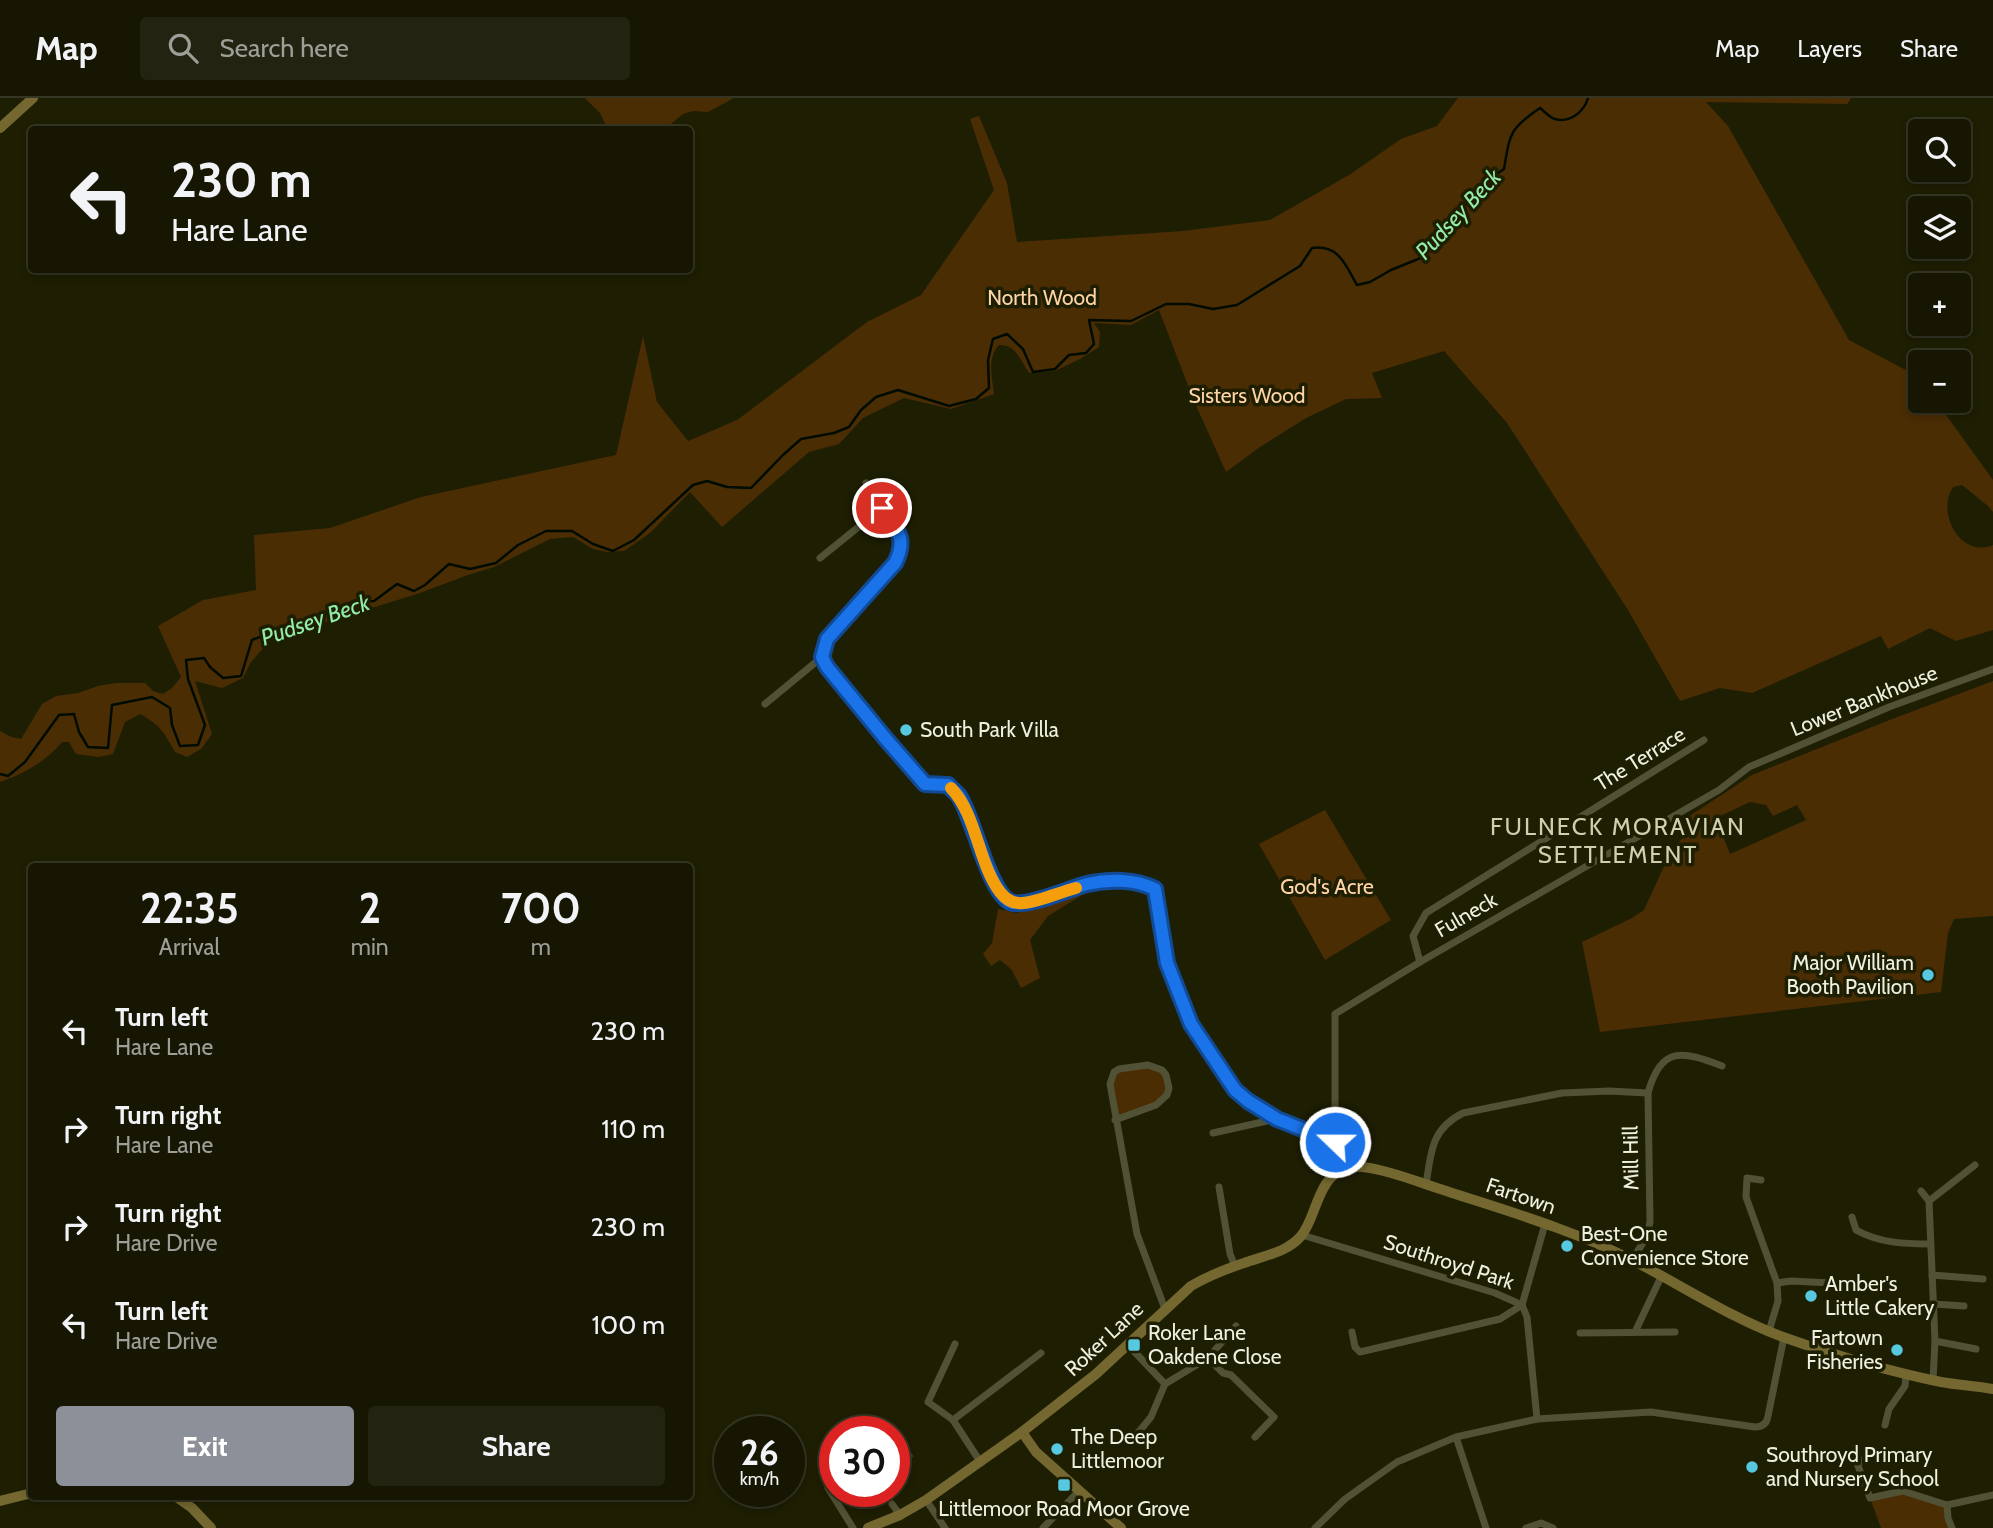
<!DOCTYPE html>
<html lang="en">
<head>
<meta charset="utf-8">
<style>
  body { margin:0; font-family:Cabin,sans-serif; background:#232311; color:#f1f3f6; height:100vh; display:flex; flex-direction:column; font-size:26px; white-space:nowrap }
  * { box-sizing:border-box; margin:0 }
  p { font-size:23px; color:#9e9f99 }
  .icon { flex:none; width:38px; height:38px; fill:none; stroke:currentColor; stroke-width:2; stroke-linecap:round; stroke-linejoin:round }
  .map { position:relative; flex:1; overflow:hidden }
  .drawer { position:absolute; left:28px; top:765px; width:665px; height:637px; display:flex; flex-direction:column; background:#161602; border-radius:7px; box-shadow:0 4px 10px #0003,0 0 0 2px #353524 }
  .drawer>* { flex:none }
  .top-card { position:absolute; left:28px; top:28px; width:665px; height:147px; border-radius:7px; box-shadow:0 4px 10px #0003,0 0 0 2px #353524; background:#161602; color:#f1f3f6; overflow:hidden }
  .controls { position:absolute; left:1908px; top:21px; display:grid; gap:14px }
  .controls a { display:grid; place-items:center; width:63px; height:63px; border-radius:7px; background:#161602; box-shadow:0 4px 10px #0003,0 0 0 2px #353524; font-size:35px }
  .speed { position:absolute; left:714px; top:1318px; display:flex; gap:14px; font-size:35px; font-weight:700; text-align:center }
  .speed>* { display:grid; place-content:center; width:91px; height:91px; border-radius:50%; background:#161602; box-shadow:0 4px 10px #0003,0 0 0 2px #353524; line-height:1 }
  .speed small { font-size:18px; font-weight:400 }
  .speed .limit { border:10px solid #d22; background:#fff; color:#111 }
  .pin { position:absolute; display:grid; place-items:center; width:60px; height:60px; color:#fff; margin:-30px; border:4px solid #fff; border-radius:50%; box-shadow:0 2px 7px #0007 }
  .me { position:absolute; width:77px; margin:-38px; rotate:292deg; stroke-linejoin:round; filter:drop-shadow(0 0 5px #0008) }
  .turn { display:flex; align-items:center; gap:24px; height:147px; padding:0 28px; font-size:32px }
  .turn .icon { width:91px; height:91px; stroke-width:2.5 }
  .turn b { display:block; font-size:49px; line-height:60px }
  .eta { display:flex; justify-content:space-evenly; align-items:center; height:119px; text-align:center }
  .eta b { font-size:42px; font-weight:700; line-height:49px }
  .action { display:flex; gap:14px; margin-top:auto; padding:14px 28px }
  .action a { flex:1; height:80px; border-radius:7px; background:#8c9099; color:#fff; font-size:28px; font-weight:700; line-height:80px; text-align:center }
  .action a+a { background:#232311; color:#f1f3f6 }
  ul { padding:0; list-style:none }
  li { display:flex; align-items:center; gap:21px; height:98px; padding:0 28px }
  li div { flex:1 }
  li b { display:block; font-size:26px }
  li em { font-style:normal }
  header { display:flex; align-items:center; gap:42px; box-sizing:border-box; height:98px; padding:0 35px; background:#161602; border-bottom:2px solid #353524 }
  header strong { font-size:33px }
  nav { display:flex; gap:38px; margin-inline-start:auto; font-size:24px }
  .search { width:490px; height:63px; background:#232311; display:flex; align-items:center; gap:18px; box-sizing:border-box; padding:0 24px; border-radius:7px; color:#9e9f99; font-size:26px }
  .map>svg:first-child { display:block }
  .green { fill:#4b2d04; fill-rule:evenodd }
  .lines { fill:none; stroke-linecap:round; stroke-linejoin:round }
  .stream { stroke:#000b02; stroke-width:2.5 }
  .street { stroke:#515235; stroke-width:7 }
  .secondary { stroke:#746830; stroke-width:10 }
  .route-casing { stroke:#114b97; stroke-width:18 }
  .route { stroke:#1a73e8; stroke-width:12 }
  .slow { stroke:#f59e0b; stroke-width:12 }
  .poi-dot { fill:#56c9e0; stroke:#1e1e03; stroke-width:2.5 }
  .labels { text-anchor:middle; stroke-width:7; stroke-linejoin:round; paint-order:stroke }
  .park-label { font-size:21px; fill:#ffd4a6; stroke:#1e1e03 }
  .street-label { font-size:21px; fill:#eff0df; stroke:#1e1e03 }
  .poi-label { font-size:21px; fill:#eff0df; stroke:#1e1e03; text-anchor:start }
  .water-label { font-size:23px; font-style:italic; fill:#92eca8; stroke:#1e1e03 }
  .quarter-label { font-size:24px; letter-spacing:2px; fill:#cfd0af; stroke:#1e1e03 }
</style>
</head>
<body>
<header>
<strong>Map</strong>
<div class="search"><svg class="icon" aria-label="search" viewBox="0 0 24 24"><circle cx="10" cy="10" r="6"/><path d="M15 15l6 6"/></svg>Search here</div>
<nav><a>Map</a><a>Layers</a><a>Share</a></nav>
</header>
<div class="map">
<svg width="1993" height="1430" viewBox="0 0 1993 1430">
  <rect width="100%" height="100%" fill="#1e1e03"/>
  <!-- green -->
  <g class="green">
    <polygon points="585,0 734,0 708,14 693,13 683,16 665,31 608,32 600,15"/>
    <path d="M1458 0H1851L1847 6 1706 4 1728 28 1849 242 1919 279 1920 303H1936L1993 382V414L1988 408 1962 387 1953 389C1936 414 1960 461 1993 447V532L1956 543 1930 530 1888 551 1881 538 1752 595 1720 590 1680 603 1628 512 1507 325 1444 253 1372 275 1382 300 1346 301 1306 320 1260 349 1226 374 1194 303 1159 212 1131 227 1094 225 1100 234 1099 249 1080 261 1055 273 1029 275C1021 263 1016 246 999 247 987 259 992 280 994 296L951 311 904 300 863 320 839 346 809 354 722 429 690 394 650 435 624 453 607 454 593 451 573 439 550 441 494 469 468 477 417 496 271 541 251 564 243 580 222 590 195 583 212 636 201 651 187 659 175 654C164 634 160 627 140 616L125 624 113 656 98 659 76 656 69 644H62C48 662 22 677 0 684V633L11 639 21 641 42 606 56 598 78 595 98 588 116 585H145L153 593 163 596 172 590 181 579 158 528 203 502 256 492 254 437 330 430 421 399 616 357 643 238 657 304 688 343 737 322 867 224 921 197 994 92 970 21 979 18 1007 85 1017 144 1183 133 1270 122 1349 77 1401 41 1437 28Z"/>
    <path d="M1993 583V818L1954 821 1948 835 1941 894 1600 934 1582 844 1632 820 1644 812 1670 755 1691 729V717L1752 677 1887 623ZM1750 704 1766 707 1773 718 1797 707 1806 722 1730 756 1716 720Z"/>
    <polygon points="1325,712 1391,822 1325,862 1259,746"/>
    <polygon points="1084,791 1087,794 1048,818 1030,842 1040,880 1021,890 1012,872 1000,862 991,868 983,856 992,845 998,811 1017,815"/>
    <polygon points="1156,968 1169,983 1162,1003 1115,1022 1111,980 1114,974"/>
    <polygon points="1903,1393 1947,1407 1952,1430 1881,1430 1870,1400"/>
  </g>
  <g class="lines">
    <!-- stream -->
    <path class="stream" d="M0 676 8 678 25 664 59 617 74 616 79 634 88 649 108 650 112 607 152 599 170 610 172 627 180 648 198 647 205 627 188 581 186 562 204 560 210 569 223 580 241 578 252 542 275 533 303 526 352 504 374 503 397 486 414 493 425 487 449 466 470 471 496 465 518 447 546 433H572L593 446 613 453 634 442 693 387 707 383 727 389 751 390 783 357 801 341 834 335 849 329 861 312 876 299 898 292 949 308 976 301 989 290 988 262 993 241 1007 236 1023 251 1033 274 1055 271 1069 257 1086 255 1094 246 1089 222 1131 223 1166 206H1189L1213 211 1237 207 1300 168 1312 150C1339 146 1346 168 1357 187L1370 184 1391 172 1423 159 1437 141 1455 125 1468 102 1483 85 1504 71C1510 36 1509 31 1540 10 1544 13 1550 20 1555 21 1570 25 1584 14 1588 0"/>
    <!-- street -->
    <g class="street">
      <polyline points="820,460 882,410"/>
      <path d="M822 559 827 569 885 641 925 686 948 687C951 690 956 694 959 698 974 721 988 792 1010 804 1025 811 1070 790 1087 786 1109 781 1135 781 1155 791L1168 865 1191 926 1235 992 1248 1003 1277 1021 1335 1044"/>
      <polyline points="822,559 827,541 895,465 902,452 899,434 866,385"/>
      <polyline points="765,606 822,559"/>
      <polyline points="1420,864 1413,838 1426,815 1704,642"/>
      <polyline points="1115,1022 1156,1007 1167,997 1169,990 1166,977 1162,972 1148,967 1119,971 1114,974 1110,986 1137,1136 1165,1211"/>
      <polyline points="1213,1035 1276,1021"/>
      <polyline points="1345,1070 1335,1044 1335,916 1420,864 1719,692 1749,669 1889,609 1993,571"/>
      <polyline points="1761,1082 1747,1080 1746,1099 1777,1185 1778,1203 1769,1233"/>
      <path d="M1426 1087C1431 1054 1431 1031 1463 1015L1562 995 1609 993 1648 995"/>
      <polyline points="1219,1089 1230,1156 1235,1168"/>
      <polyline points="1921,1093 1929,1103"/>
      <path d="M1852 1119 1856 1132C1879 1145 1905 1146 1930 1146"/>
      <polyline points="1302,1137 1495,1195 1522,1207"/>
      <path d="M1632 1162 1648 1137 1650 1123 1648 995C1661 947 1683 953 1722 968"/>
      <polyline points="1932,1177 1983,1181"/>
      <polyline points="1777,1185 1791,1183 1852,1186"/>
      <polyline points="1934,1206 1964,1208"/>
      <polyline points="1522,1207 1527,1219 1537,1321"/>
      <polyline points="1522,1207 1545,1126"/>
      <polyline points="1352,1234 1355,1249 1360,1254 1500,1221 1522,1207"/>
      <polyline points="1635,1234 1661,1179"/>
      <polyline points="1580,1235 1675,1234"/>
      <polyline points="1935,1243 1976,1251"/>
      <polyline points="955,1246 928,1304 953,1322 981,1365"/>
      <polyline points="1127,1246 1165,1286"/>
      <polyline points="1208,1260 1223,1275 1231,1277 1274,1319 1255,1339"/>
      <polyline points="1933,1282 1935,1243 1929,1103 1975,1067"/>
      <polyline points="953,1322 1041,1255"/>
      <polyline points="1885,1327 1889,1311 1905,1288 1906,1276"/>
      <polyline points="1456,1339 1486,1430"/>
      <polyline points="1133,1341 1151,1319 1165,1286 1208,1260 1236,1228"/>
      <polyline points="1869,1359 1857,1365 1870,1400 1903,1393 1947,1407 1993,1397"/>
      <polyline points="894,1374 909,1358"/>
      <polyline points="828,1390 853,1430"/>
      <polyline points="885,1393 886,1396"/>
      <polyline points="926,1402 945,1430"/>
      <polyline points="892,1406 900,1417"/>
      <polyline points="1947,1407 1948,1420 1952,1430"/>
      <polyline points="1043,1430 1079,1393"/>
      <path d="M1315 1430 1345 1401 1397 1364 1456 1339 1537 1321 1651 1314 1755 1329C1763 1329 1767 1325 1768 1318L1784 1239"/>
      <polyline points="1526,1430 1541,1425 1553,1430"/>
    </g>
    <!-- secondary -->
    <g class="secondary">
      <polyline points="0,30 33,0"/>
      <polyline points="1022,1334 1036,1354 1121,1430"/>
      <polyline points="175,1398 192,1410 211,1430"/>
      <polyline points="0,1403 32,1395"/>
      <path d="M868 1430 900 1417 926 1402 1022 1334 1096 1276 1191 1188C1208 1178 1226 1171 1244 1165 1263 1158 1288 1154 1301 1138 1317 1119 1317 1078 1347 1070 1366 1064 1413 1082 1434 1089 1500 1111 1569 1130 1632 1162 1681 1187 1731 1220 1783 1239 1834 1257 1887 1273 1941 1284 1958 1287 1976 1288 1993 1291"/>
    </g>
  </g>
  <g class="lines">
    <defs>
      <path id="route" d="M882 410C896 430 908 440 895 465L827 541 822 559 827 569 885 640 925 686 948 687C951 691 956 694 959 698 974 721 988 792 1010 804 1025 811 1070 790 1087 786 1109 781 1135 781 1155 791L1167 865 1191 926 1235 992 1248 1003 1277 1021 1335 1044"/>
    </defs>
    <!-- route casing -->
    <use href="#route" class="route-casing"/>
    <!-- route -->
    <use href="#route" class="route"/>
    <!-- slow -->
    <path class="slow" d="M951 690C977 717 978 765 1000 794 1006 802 1013 806 1023 805 1038 804 1060 794 1076 790"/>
  </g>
  <!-- markers -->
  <g class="poi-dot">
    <circle cx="906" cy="632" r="7"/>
    <circle cx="1928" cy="877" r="7"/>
    <circle cx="1567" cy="1148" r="7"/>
    <circle cx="1811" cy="1198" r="7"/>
    <rect x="1127" y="1240" width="14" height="14" rx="3.5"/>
    <circle cx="1897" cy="1252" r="7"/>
    <circle cx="1057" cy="1351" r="7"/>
    <circle cx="1752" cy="1369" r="7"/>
    <rect x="1057" y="1380" width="14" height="14" rx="3.5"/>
  </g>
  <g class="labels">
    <!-- park labels -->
    <g class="park-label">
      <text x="1042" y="207">North Wood</text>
      <text x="1247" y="305">Sisters Wood</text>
      <text x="1327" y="796">God's Acre</text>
    </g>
    <!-- street labels -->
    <g class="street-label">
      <text transform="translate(1864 603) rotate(-22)" y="7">Lower Bankhouse</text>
      <text transform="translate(1640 661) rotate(-32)" y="7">The Terrace</text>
      <text transform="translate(1466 817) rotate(-30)" y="7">Fulneck</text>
      <text transform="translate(1631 1060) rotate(-91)" y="7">Mill Hill</text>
      <text transform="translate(1521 1098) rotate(19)" y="7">Fartown</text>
      <text transform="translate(1449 1164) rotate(18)" y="7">Southroyd Park</text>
      <text transform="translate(1104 1241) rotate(-43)" y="7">Roker Lane</text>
    </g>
    <!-- poi labels -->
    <g class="poi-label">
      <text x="920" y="639">South Park Villa</text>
      <text x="1914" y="872" text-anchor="end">Major William<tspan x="1914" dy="24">Booth Pavilion</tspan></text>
      <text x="1581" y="1143">Best-One<tspan x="1581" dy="24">Convenience Store</tspan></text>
      <text x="1825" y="1193">Amber's<tspan x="1825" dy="24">Little Cakery</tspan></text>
      <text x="1148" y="1242">Roker Lane<tspan x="1148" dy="24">Oakdene Close</tspan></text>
      <text x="1883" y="1247" text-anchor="end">Fartown<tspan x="1883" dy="24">Fisheries</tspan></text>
      <text x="1071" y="1346">The Deep<tspan x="1071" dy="24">Littlemoor</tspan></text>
      <text x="1766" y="1364">Southroyd Primary<tspan x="1766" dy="24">and Nursery School</tspan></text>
      <text x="1064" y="1418" text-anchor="middle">Littlemoor Road Moor Grove</text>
    </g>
    <!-- water labels -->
    <g class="water-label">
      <text transform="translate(1458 116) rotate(-47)" y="8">Pudsey Beck</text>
      <text transform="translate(315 522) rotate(-19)" y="8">Pudsey Beck</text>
    </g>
    <!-- quarter labels -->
    <g class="quarter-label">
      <text x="1618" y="737">FULNECK MORAVIAN<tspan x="1618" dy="28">SETTLEMENT</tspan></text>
    </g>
  </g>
</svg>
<div class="controls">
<a><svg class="icon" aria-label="search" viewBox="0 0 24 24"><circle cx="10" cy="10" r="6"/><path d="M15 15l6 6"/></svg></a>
<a><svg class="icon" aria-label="layers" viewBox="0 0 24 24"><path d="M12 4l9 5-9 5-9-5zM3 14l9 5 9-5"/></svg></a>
<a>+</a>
<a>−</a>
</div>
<div class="speed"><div>26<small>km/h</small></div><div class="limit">30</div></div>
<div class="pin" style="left:882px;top:410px;background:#d93025"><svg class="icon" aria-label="arrive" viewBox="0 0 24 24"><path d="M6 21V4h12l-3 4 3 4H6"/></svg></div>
<svg class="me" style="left:1335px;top:1044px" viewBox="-20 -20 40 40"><circle r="17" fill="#1a73e8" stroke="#fff" stroke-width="3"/><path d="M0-11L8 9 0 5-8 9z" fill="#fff"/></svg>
<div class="top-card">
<div class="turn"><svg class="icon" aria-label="left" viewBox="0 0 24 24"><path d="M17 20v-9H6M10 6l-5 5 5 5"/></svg><div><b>230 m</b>Hare Lane</div></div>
</div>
<section class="drawer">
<div class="eta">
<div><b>22:35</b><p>Arrival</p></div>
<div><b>2</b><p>min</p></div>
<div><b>700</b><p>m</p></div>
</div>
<ul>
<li><svg class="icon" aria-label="left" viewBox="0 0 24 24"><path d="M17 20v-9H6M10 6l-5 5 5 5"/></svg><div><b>Turn left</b><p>Hare Lane</p></div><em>230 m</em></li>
<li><svg class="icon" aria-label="right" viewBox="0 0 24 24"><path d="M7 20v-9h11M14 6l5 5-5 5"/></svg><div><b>Turn right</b><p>Hare Lane</p></div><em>110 m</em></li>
<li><svg class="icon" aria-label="right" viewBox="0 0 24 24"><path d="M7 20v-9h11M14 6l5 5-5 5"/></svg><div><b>Turn right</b><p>Hare Drive</p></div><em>230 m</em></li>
<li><svg class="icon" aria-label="left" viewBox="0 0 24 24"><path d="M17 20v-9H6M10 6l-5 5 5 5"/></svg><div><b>Turn left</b><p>Hare Drive</p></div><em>100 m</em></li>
</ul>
<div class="action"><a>Exit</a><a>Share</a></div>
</section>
</div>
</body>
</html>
